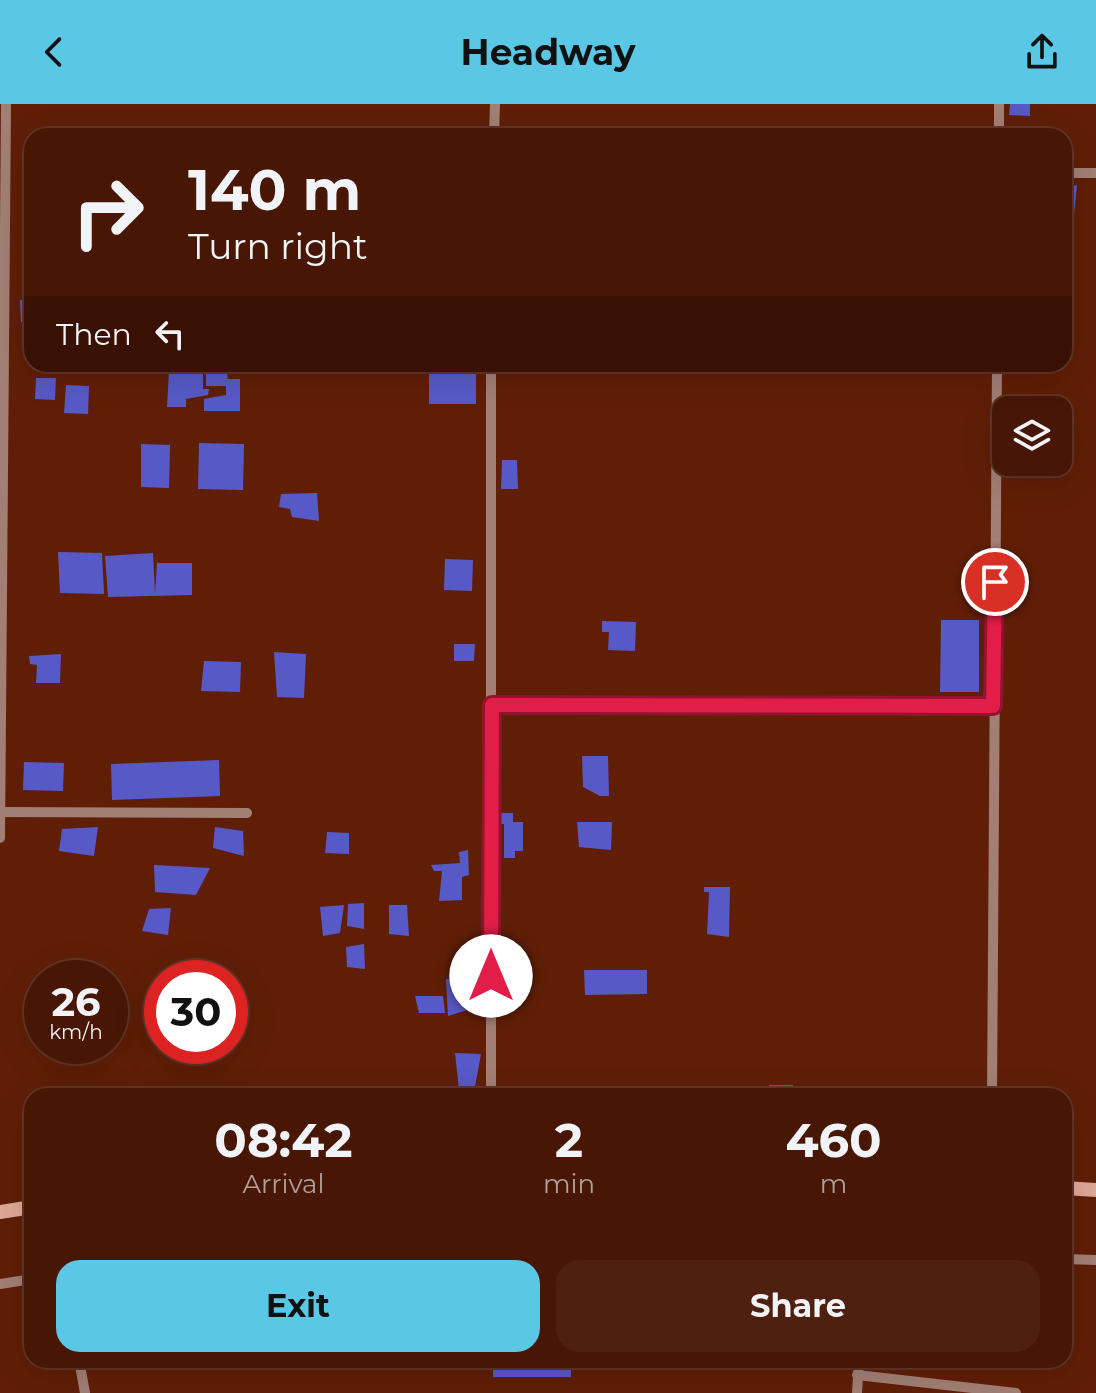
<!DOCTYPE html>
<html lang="en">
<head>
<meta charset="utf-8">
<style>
  body { margin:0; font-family:Montserrat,sans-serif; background:#4f1f0f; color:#f1f3f6; height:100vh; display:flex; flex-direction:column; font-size:30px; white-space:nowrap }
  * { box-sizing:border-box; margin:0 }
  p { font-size:26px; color:#b19f9a }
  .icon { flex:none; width:44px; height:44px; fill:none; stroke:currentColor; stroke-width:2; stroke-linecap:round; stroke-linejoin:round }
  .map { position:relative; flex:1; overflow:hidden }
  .details { position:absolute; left:24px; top:984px; width:1048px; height:280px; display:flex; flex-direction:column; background:#481605; border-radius:24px; box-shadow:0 8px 32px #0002,0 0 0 2px #603527 }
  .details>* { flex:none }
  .guide { position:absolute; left:24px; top:24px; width:1048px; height:244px; border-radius:24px; box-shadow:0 8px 32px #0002,0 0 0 2px #603527; background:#481605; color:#f1f3f6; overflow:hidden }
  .buttons { position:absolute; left:992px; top:292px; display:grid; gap:16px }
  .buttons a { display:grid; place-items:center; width:80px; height:80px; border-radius:16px; background:#481605; box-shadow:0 8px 32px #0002,0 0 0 2px #603527; font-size:40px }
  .speed { position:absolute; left:24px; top:856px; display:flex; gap:16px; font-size:40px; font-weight:700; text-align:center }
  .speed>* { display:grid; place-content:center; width:104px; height:104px; border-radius:50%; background:#481605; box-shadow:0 8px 32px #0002,0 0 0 2px #603527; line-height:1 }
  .speed small { font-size:20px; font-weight:400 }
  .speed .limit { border:12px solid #d22; background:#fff; color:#111 }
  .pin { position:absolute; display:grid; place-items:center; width:68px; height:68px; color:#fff; margin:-34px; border:4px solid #fff; border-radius:50%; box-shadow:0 2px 8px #0007 }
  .me { position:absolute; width:88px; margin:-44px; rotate:0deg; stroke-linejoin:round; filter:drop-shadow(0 0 6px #0008) }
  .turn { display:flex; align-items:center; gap:28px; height:168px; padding:0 32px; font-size:36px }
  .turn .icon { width:104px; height:104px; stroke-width:2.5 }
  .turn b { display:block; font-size:56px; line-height:68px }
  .then { display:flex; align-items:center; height:76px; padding:0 32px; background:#0003; gap:16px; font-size:30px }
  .eta { display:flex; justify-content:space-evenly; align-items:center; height:136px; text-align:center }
  .eta b { font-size:48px; font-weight:700; line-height:56px }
  .action { display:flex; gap:16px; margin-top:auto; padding:16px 32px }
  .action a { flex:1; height:92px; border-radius:24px; background:#5ac8e5; color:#111; font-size:32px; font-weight:700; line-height:92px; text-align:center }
  .action a+a { background:#4f1f0f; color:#f1f3f6 }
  header { display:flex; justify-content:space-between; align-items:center; height:104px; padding:0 32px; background:#5ac8e5; color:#111; font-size:36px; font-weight:700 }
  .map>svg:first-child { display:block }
  .building { fill:#575ac6 }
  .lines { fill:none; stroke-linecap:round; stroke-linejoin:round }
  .minor { stroke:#a27f75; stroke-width:10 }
  .secondary { stroke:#dea796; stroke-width:14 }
  .route-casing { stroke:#92132f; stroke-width:20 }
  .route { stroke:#e11d48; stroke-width:14 }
</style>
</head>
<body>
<header><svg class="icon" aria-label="back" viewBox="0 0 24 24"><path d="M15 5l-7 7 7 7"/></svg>Headway<svg class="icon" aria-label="share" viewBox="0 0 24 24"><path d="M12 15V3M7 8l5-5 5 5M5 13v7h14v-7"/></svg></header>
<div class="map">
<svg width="1096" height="1289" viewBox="0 0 1096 1289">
  <rect width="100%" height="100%" fill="#601e07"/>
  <!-- building -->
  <g class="building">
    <polygon points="1010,0 1030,0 1030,12 1009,11"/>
    <rect x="39" y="27" width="24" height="5"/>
    <polygon points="1077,81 1074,111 1064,109 1064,85"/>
    <polygon points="32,195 32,217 21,218 20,196"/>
    <rect x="429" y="261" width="47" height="39"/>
    <polygon points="169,267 203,269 203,285 209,285 208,291 186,295 186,303 167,303"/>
    <polygon points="206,270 227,270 228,275 240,275 240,307 204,307 204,295 226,291 226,282 206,282"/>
    <polygon points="36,274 56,274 55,296 35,295"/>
    <polygon points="66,281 89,282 88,310 64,309"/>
    <polygon points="199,339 244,340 243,386 198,385"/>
    <polygon points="141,340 170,341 169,384 141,383"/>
    <polygon points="502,356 517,356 518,385 501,385"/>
    <polygon points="317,389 319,417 292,413 290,405 279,403 281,390"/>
    <polygon points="58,448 102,449 104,490 60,489"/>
    <polygon points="153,449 155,490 157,459 192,459 192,491 108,493 105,452"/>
    <polygon points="445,455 473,456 472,487 444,486"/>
    <polygon points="941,516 979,516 979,588 940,588"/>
    <polygon points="602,517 636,518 635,547 608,546 609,528 602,528"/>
    <polygon points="454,540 475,540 474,557 454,557"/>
    <polygon points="274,548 306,550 304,594 277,593"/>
    <polygon points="61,550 60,579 36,579 37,561 30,560 29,552"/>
    <polygon points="204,557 241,558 240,588 201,587"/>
    <polygon points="582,652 608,652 609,692 600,692 583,683"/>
    <polygon points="219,656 220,692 112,696 111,660"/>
    <polygon points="24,658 64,659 63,687 23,686"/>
    <polygon points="498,709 513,709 513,718 523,718 523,747 515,747 515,754 504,754 504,720 498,720"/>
    <polygon points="577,718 612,718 611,746 579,743"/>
    <polygon points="98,723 94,752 59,747 62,725"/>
    <polygon points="215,723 243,727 244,752 213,744"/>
    <polygon points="327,728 349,729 349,750 325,749"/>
    <polygon points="468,746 469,771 462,773 462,796 439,797 442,767 434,767 431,761 460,759 459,748"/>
    <polygon points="154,761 210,764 196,791 155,788"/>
    <polygon points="704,783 730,783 729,833 707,830 709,788 704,788"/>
    <polygon points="364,799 364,825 347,822 348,800"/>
    <polygon points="344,801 340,829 323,832 320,803"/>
    <polygon points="389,801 407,801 409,832 389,830"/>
    <polygon points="171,804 168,831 142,827 149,805"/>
    <polygon points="364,840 365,865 347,863 346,843"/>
    <polygon points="584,866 647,866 647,890 585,891"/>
    <polygon points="481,874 477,903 448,912 446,875"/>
    <polygon points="415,892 443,892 445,909 419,909"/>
    <polygon points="455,949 481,950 474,988 453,990 459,986"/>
    <polygon points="769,981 793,981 793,989 805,989 805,992 769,992"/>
    <rect x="493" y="1259" width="78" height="14"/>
  </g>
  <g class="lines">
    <!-- minor -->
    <g class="minor">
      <polyline points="494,32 495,0"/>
      <polyline points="999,32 999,0"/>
      <polyline points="1064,69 1096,69"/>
      <polyline points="492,601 993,602"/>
      <polyline points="0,708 247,709"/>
      <polyline points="0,734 6,0"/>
      <polyline points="491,992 491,260"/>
      <polyline points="992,992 997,260"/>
      <polyline points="1064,1155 1096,1156"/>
      <polyline points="0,1180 32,1175"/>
      <polyline points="79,1256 85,1289"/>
      <polyline points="857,1271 1016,1289"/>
      <polyline points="857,1289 859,1256"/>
    </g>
    <!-- secondary -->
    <g class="secondary">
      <polyline points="1064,1084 1096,1086"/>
      <polyline points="0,1108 32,1103"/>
    </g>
  </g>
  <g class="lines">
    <defs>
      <polyline id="route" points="491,872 492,601 993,602 995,478"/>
    </defs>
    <!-- route casing -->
    <use href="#route" class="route-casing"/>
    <!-- route -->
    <use href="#route" class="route"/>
  </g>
</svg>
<div class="buttons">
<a><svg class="icon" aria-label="layers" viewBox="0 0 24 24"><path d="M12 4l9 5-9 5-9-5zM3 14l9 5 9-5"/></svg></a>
</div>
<div class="speed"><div>26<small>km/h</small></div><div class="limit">30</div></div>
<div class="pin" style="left:995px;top:478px;background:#d93025"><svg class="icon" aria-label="arrive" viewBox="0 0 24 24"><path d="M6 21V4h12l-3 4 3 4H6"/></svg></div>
<svg class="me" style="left:491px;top:872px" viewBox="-20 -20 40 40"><circle r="19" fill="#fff"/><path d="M0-13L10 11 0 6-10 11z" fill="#e11d48"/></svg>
<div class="guide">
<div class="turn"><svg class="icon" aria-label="right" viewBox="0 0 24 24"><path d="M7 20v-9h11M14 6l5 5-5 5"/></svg><div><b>140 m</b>Turn right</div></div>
<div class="then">Then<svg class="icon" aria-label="left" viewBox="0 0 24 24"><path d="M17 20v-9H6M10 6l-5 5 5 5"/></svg></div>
</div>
<section class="details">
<div class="eta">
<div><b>08:42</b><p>Arrival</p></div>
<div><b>2</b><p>min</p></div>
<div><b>460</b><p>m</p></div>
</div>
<div class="action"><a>Exit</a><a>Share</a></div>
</section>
</div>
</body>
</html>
